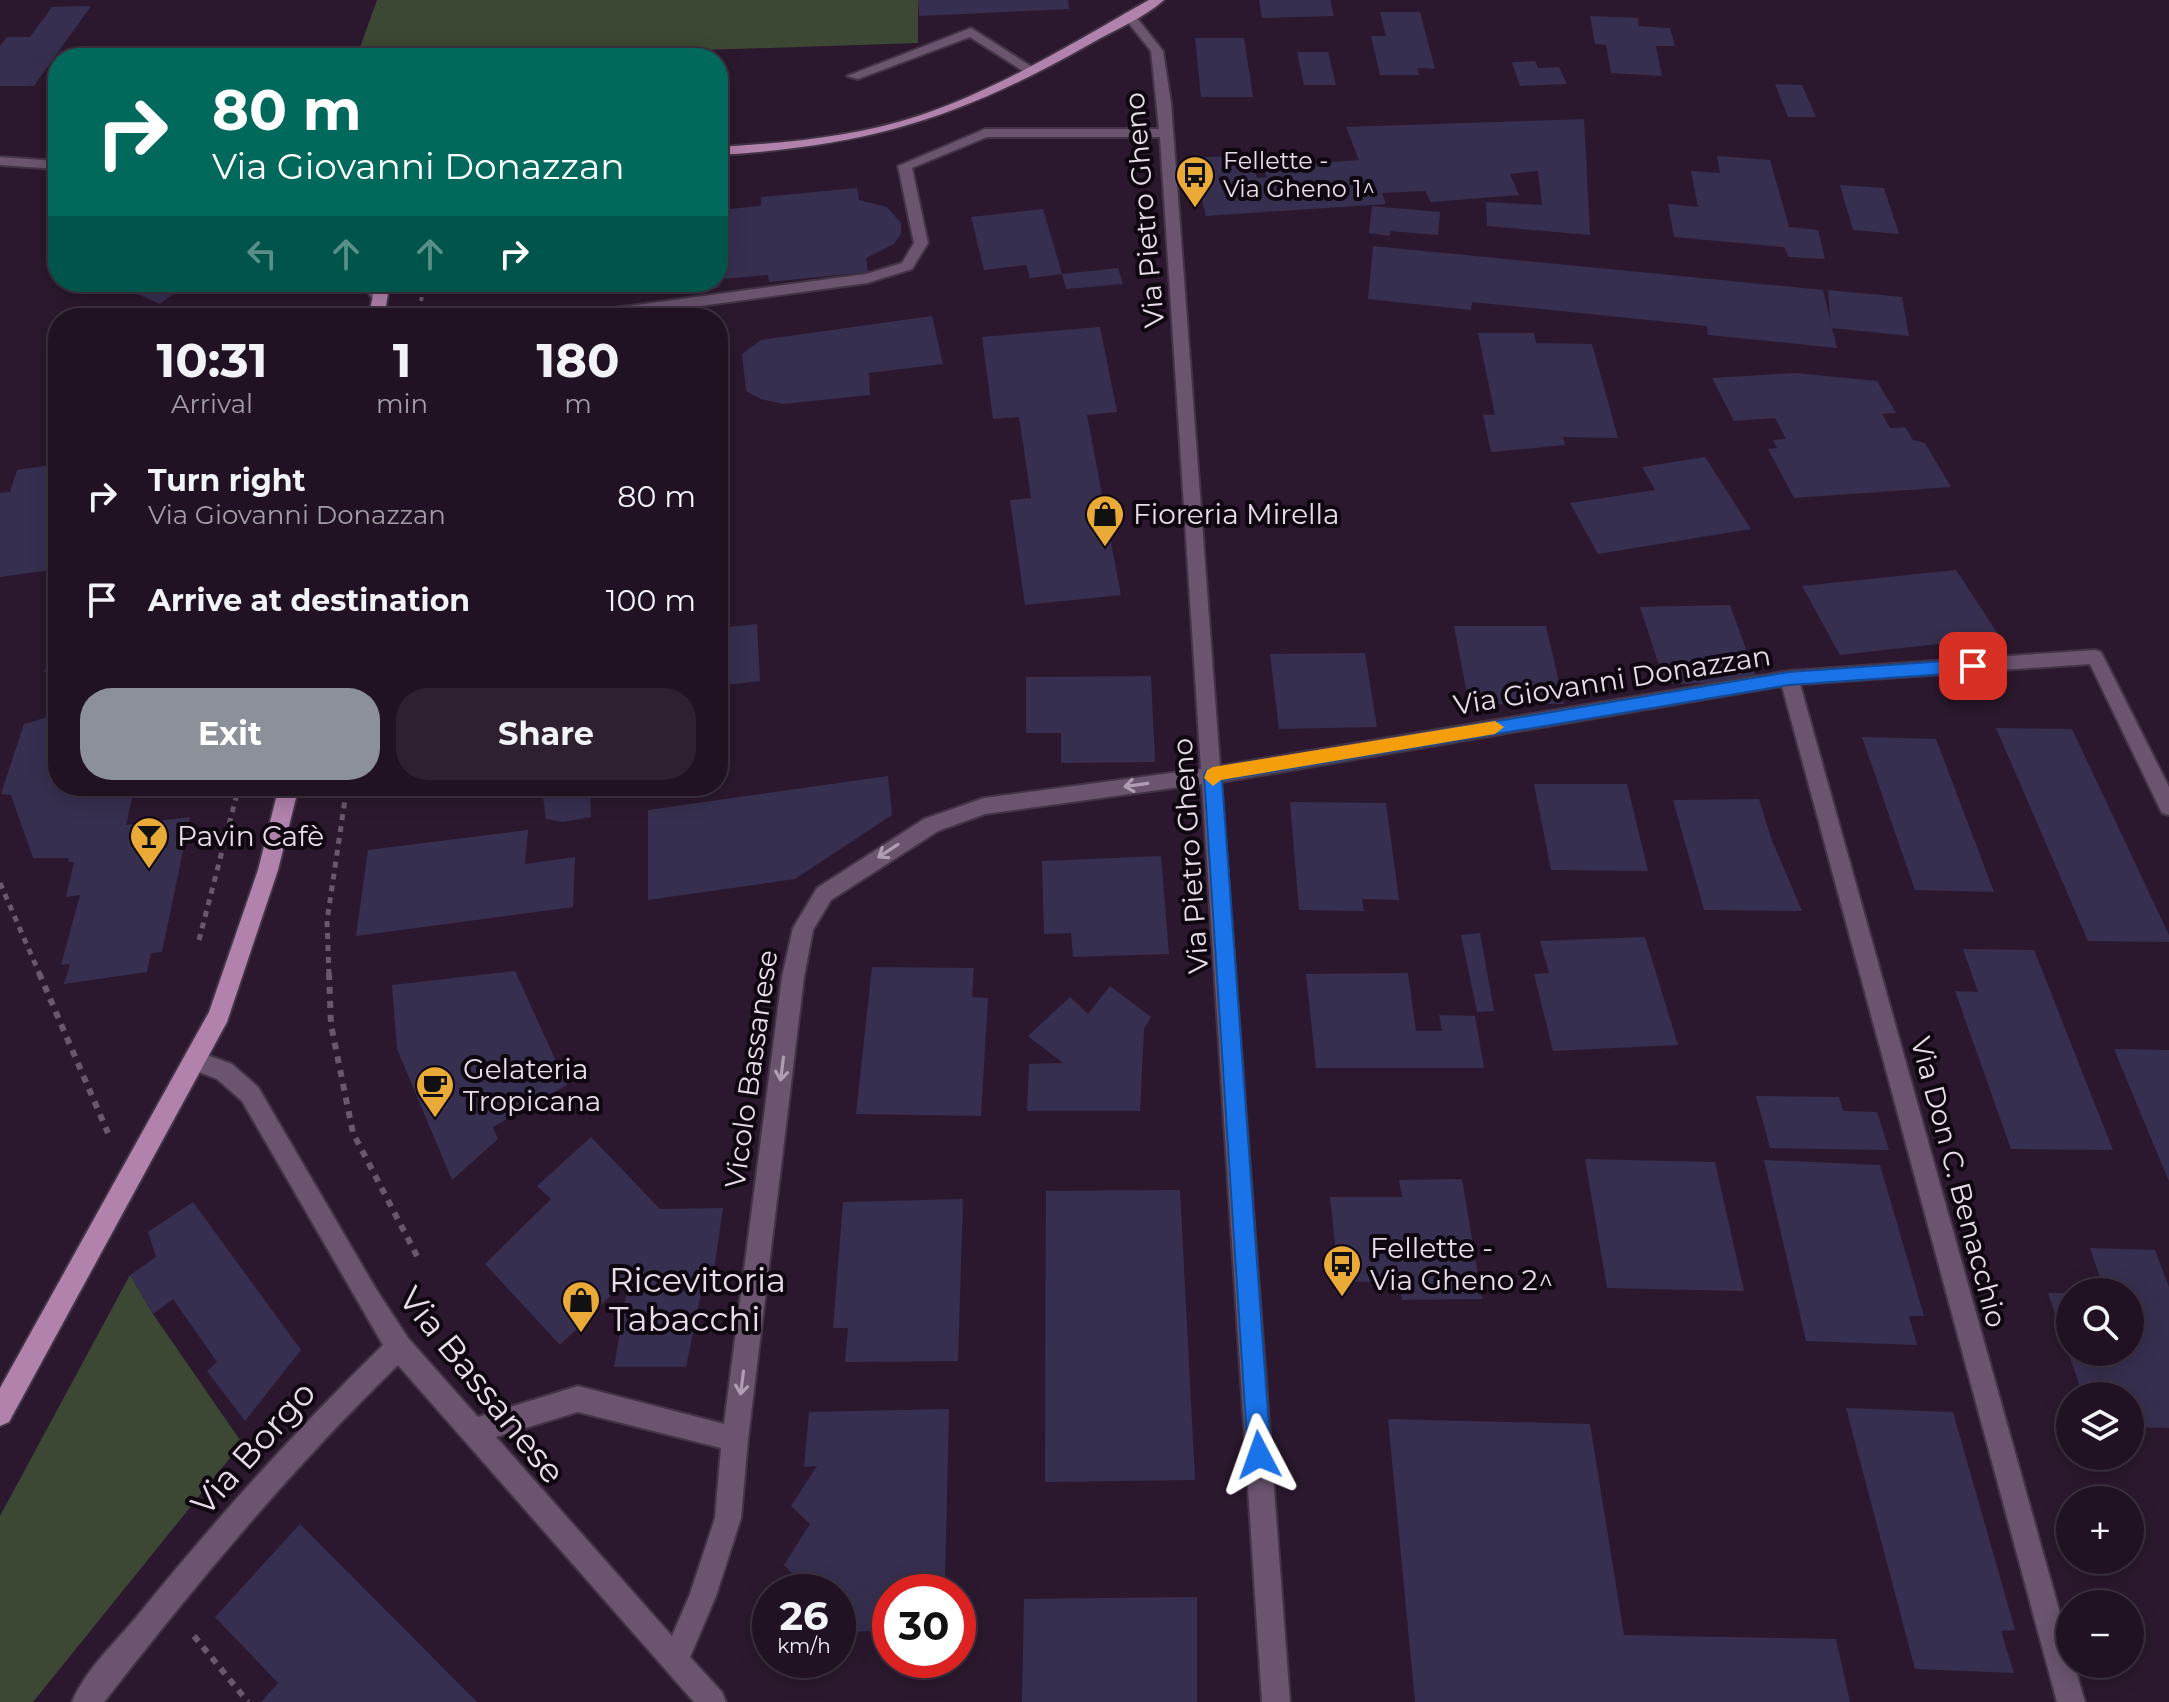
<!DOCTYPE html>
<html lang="en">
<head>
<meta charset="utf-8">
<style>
  body { margin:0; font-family:Montserrat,sans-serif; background:#2d202f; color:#f1f3f6; height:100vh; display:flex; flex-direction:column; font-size:30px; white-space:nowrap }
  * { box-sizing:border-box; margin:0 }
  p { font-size:26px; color:#a29ea5 }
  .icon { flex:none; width:44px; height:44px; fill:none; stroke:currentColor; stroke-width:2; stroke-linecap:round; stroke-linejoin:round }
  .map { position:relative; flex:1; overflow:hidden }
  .details { position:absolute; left:48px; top:308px; width:680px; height:488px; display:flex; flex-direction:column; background:#201222; border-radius:32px; box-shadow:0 4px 20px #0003,0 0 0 2px #3d3240 }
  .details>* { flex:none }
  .banner { position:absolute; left:48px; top:48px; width:680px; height:244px; border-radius:32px; box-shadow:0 4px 20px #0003,0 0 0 2px #3d3240; background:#00695c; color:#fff; overflow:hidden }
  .buttons { position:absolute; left:2056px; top:1278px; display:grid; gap:16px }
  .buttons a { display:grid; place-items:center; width:88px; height:88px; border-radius:50%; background:#201222; box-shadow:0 4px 20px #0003,0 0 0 2px #3d3240; font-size:40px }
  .speed { position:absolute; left:752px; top:1574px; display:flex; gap:16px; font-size:40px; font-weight:700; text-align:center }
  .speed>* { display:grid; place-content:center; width:104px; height:104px; border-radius:50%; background:#201222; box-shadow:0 4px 20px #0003,0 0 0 2px #3d3240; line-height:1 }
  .speed small { font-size:20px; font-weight:400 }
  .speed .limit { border:12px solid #d22; background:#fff; color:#111 }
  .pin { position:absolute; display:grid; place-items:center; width:68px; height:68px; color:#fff; margin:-34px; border-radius:16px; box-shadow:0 4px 12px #0006 }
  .me { position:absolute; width:88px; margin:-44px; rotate:356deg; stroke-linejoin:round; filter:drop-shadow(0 0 6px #0008) }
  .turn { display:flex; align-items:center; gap:28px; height:168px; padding:0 32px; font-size:36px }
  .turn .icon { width:104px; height:104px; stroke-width:2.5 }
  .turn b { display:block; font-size:56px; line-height:68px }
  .lanes { display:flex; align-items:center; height:76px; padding:0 32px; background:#0003; justify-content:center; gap:40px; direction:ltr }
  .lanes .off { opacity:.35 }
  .eta { display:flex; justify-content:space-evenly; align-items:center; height:136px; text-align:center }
  .eta b { font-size:48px; font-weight:700; line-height:56px }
  .action { display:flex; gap:16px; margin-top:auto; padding:16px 32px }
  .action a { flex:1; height:92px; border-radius:32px; background:#8c9099; color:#fff; font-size:32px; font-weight:700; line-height:92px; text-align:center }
  .action a+a { background:#2d202f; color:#f1f3f6 }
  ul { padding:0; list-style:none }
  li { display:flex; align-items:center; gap:24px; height:104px; padding:0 32px }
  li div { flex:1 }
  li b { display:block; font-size:30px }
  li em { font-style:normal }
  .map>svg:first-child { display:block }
  .green { fill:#3c4834 }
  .building { fill:#372f4f }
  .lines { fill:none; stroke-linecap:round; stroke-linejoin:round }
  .minor-casing { stroke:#423345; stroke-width:4 }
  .major-casing { stroke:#423345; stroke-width:4 }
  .path-far2 { stroke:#69586c; stroke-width:4; stroke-dasharray:4 4; stroke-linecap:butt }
  .path-far1 { stroke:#69586c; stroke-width:5; stroke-dasharray:6 6; stroke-linecap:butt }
  .path { stroke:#69586c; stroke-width:6; stroke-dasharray:7 7; stroke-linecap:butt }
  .minor { fill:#6a546e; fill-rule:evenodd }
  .major { fill:#b182ac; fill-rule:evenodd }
  .oneway { stroke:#af9eb2 }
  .route { fill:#1a73e8; stroke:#114b97; stroke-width:2 }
  .slow { fill:#f59e0b }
  .labels { text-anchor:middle; stroke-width:8; stroke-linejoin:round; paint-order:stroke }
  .far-poi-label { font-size:24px; fill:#e8dbea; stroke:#0f0710; text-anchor:start }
  .street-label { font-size:28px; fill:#e8dbea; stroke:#0f0710 }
  .poi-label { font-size:28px; fill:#e8dbea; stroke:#0f0710; text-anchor:start }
  .near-poi-label { font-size:34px; fill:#e8dbea; stroke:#0f0710; text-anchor:start }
  .near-street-label { font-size:34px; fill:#e8dbea; stroke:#0f0710 }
</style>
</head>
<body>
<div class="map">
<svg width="2169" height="1702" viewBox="0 0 2169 1702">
  <rect width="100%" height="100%" fill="#2b182e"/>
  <!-- green -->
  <g class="green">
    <polygon points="377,0 918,0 918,43 465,58 466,50 358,53"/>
    <polygon points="130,1275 153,1314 242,1443 33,1702 0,1702 0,1516"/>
  </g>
  <!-- building -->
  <g class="building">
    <polygon points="918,0 1068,0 1069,9 919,16"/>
    <polygon points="1259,0 1330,0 1334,16 1262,18"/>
    <polygon points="91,6 34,86 0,86 0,46 7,37 30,37 52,7"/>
    <polygon points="1380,12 1420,12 1435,69 1417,68 1419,75 1380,75 1371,36 1386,36"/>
    <polygon points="1590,16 1638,18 1639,26 1670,28 1675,46 1656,46 1662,76 1611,73 1606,45 1595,44"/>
    <polygon points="1195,38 1244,38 1253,97 1201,97"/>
    <polygon points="467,50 464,58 348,58 350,53"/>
    <polygon points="1297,52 1328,52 1336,85 1304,85"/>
    <polygon points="1535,61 1538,68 1559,67 1567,84 1520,86 1512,62"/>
    <polygon points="1775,84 1802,85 1816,117 1788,117"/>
    <polygon points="1584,119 1590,235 1487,226 1486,202 1542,205 1538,171 1510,174 1519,195 1431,202 1425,191 1382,193 1386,204 1206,216 1191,158 1249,155 1257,178 1267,177 1262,167 1359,160 1346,127"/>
    <polygon points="1717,156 1770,160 1789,227 1818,230 1825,259 1789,257 1784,247 1674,237 1668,204 1698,207 1691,171 1720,173"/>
    <polygon points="1840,185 1884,188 1899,234 1853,230"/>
    <polygon points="857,188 859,200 887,207 901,223 901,234 894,244 866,258 868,272 769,282 768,275 723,279 718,288 708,290 697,289 691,282 718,282 718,210 761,206 761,197"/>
    <polygon points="1372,206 1440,212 1438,235 1391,231 1389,236 1369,233"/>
    <polygon points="1043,209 1062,274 1030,278 1026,265 984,270 971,217"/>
    <polygon points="1373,246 1823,290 1837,348 1708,335 1707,326 1472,302 1471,310 1368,299"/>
    <polygon points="1118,268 1123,284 1066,289 1062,274"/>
    <polygon points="149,282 189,282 160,304 135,293"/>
    <polygon points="612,282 683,282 683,284 612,291"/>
    <polygon points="1828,290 1902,297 1909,336 1831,328"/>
    <polygon points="932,316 943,364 869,373 870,395 783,404 761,399 746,391 742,354 761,340"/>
    <polygon points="1100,327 1117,412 1087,415 1121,595 1025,605 1010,500 1031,498 1019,417 993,419 982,337"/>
    <polygon points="1478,333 1534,333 1536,343 1592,344 1618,438 1563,437 1565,445 1491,452 1483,415 1495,415"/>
    <polygon points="1796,373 1877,381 1896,413 1882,414 1890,428 1905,427 1913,440 1925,443 1951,487 1794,498 1768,449 1777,448 1773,440 1786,439 1775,418 1734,421 1712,378"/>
    <polygon points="1705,457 1751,529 1598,554 1570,503 1655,490 1642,467"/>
    <polygon points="58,464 57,569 0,577 0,493 10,492 17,470"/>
    <polygon points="1956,570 2000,637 1840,655 1802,586"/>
    <polygon points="1730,605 1758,682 1665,684 1640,607"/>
    <polygon points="757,624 760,681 718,686 718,628"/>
    <polygon points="1454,626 1546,626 1564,704 1469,704"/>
    <polygon points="58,637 58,671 44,672"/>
    <polygon points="1365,653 1377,727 1279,729 1270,654"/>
    <polygon points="1151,676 1155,762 1061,763 1061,733 1026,733 1026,677"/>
    <polygon points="58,714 58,786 135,786 126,825 190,817 162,952 151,953 147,972 64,984 70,964 61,965 80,895 66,897 74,862 68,862 69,858 33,858 11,795 1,794 24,724"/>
    <polygon points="1996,728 2072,729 2169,935 2169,942 2088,941"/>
    <polygon points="1862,737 1936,739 1994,892 1915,890"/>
    <polygon points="888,776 892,815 795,879 648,900 648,810"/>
    <polygon points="1534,784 1627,784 1648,871 1551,870"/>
    <polygon points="571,786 618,786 618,788 590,792 591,817 563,822 546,819 543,796 571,792"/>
    <polygon points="1759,799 1771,838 1802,911 1704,910 1673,800"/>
    <polygon points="1290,802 1386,803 1399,900 1362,899 1364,911 1299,910"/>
    <polygon points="528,830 525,864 575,857 573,907 356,936 368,850"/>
    <polygon points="1161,856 1169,954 1073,957 1071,933 1044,934 1042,861"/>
    <polygon points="1480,933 1494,1011 1477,1012 1461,935"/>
    <polygon points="1645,937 1678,1045 1553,1051 1534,974 1549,973 1540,941"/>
    <polygon points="1963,949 2034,950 2113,1150 2011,1149 1955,991 1978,992"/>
    <polygon points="872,967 974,968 972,997 988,998 981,1116 856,1114"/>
    <polygon points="515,971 567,1085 493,1127 498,1139 452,1180 397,1049 392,985"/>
    <polygon points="1408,973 1416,1031 1442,1031 1439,1015 1475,1016 1484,1068 1316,1068 1306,974"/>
    <polygon points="1110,986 1151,1017 1144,1029 1140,1111 1027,1111 1029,1064 1063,1063 1028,1036 1070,997 1088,1014"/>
    <polygon points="2114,1049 2169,1050 2169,1181 2140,1112"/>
    <polygon points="1756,1096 1839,1097 1843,1111 1877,1112 1889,1150 1770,1148"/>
    <polygon points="591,1137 660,1209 723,1208 713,1277 704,1279 686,1367 614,1367 629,1278 560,1345 485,1264 551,1199 537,1186"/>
    <polygon points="1585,1159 1715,1162 1744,1291 1607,1288"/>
    <polygon points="1764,1160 1880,1165 1924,1316 1909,1316 1917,1345 1806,1341"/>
    <polygon points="1462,1179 1482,1299 1402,1300 1399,1281 1339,1282 1330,1197 1402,1197 1399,1180"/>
    <polygon points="1180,1190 1195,1480 1045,1482 1046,1191"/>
    <polygon points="963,1199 958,1361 845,1362 848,1328 833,1328 843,1202"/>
    <polygon points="193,1202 301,1350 245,1421 207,1371 217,1362 173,1299 153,1314 130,1275 156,1257 148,1232"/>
    <polygon points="2090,1248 2155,1250 2169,1287 2169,1428 2130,1427 2130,1396 2083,1396 2048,1293 2070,1293 2070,1352 2130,1352 2130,1292 2105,1292"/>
    <polygon points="1846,1408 1953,1412 2015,1630 2001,1631 2014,1673 1915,1669"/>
    <polygon points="949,1409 945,1579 936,1592 890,1592 890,1630 851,1632 838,1619 838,1592 811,1592 784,1565 810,1524 791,1506 817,1466 804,1467 809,1412"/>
    <polygon points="1388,1419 1590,1424 1624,1635 1836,1639 1850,1702 1415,1702"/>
    <polygon points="300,1524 477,1702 261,1702 278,1683 215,1617"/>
    <polygon points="1197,1597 1197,1702 1022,1702 1024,1599"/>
  </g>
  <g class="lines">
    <defs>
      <g id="minor">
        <path d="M1125 13H1133L1163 51 1171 103 1220 766 1789 671 2095 650 2101 652 2169 787V815L2162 813 2090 664 1800 684 2070 1649V1664H2074L2085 1702H2057L1782 686 1221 782 1290 1702H1262L1202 784 985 814 938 831 831 900 813 930 804 977 748 1439 741 1518 716 1596 690 1657 722 1692 726 1702H694L398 1365C291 1469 196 1584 104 1702H72C85 1670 116 1642 138 1615 215 1520 296 1430 383 1345L242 1101 217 1079 188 1068 185 1061 188 1054 196 1051 232 1064 258 1087 376 1289 408 1338 478 1417 578 1386 724 1424 782 977 793 928 817 888 924 819 984 798 1201 769 1160 137H987L912 168 928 243 912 269 867 283 613 318H570L578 313 866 274 902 263 914 243 898 166 985 129H1159L1151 51 1123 16ZM578 1412 721 1448 715 1518 690 1594 672 1636 496 1437Z"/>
        <polygon points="971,28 1037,70 1026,73 970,37 858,79 847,76"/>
        <polygon points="0,157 58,161 58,169 0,165"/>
        <polygon points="361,282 376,282 386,298 384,301 374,301"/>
      </g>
      <g id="major">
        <path d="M1149 0H1164C1144 18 1114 30 1090 44 960 118 868 146 718 155V147C786 143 854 137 918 116 1000 89 1074 42 1149 0Z"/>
        <polygon points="376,282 390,282 384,318 368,318"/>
        <polygon points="279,786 299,786 278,870 227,1022 9,1422 0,1426 0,1388 209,1012 258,870"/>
      </g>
    </defs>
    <!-- minor casing -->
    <use href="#minor" class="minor-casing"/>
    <!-- major casing -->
    <use href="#major" class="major-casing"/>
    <!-- path-far2 -->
    <polyline class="path-far2" points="421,301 425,282"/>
    <!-- path-far1 -->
    <g class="path-far1">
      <polyline points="0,883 40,975"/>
      <polyline points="199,940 239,786"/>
      <polyline points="329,975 327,921 347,786"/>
    </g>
    <!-- path -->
    <g class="path">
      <polyline points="39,973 108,1133"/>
      <polyline points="329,973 331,1025 353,1133 418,1258"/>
      <polyline points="194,1636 248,1702"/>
    </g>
    <!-- minor -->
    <use href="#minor" class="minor"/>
    <!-- major -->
    <use href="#major" class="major"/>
  </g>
  <!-- one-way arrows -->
  <defs><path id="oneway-shaft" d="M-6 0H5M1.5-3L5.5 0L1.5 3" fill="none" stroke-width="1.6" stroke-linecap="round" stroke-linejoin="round" transform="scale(2)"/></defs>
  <g class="oneway">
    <use href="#oneway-shaft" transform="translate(1136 785) rotate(172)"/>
    <use href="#oneway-shaft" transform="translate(888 851) rotate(147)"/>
    <use href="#oneway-shaft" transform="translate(782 1069) rotate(97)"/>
    <use href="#oneway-shaft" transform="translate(742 1383) rotate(97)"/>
  </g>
  <!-- route -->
  <polygon class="route" points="1973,659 1981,666 1973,672 1789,685 1222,780 1271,1455 1267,1463 1259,1466 1251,1463 1248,1455 1204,775 1207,770 1789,672"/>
  <!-- slow -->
  <polygon class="slow" points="1495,721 1504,727 1495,734 1221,780 1213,786 1204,778 1207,770 1213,767"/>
  <!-- icons -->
  <defs>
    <symbol id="bus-pin" viewBox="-11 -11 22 30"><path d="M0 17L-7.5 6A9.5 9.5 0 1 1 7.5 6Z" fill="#e9aa38" stroke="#0f0710"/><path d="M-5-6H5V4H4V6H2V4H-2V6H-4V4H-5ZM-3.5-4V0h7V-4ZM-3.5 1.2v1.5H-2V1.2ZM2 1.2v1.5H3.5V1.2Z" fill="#111"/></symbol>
    <symbol id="shop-pin" viewBox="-11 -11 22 30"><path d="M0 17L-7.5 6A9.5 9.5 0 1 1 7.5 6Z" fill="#e9aa38" stroke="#0f0710"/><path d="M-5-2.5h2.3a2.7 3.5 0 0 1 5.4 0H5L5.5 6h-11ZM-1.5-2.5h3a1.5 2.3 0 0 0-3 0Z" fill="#111"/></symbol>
    <symbol id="bar-pin" viewBox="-11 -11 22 30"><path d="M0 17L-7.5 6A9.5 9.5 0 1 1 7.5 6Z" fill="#e9aa38" stroke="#0f0710"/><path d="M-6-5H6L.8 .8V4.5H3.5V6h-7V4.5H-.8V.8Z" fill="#111"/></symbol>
    <symbol id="cafe-pin" viewBox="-11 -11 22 30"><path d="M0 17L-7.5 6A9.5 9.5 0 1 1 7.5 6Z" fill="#e9aa38" stroke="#0f0710"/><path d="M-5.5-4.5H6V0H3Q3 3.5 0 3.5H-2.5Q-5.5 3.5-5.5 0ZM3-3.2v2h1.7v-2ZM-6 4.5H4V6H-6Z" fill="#111"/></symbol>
  </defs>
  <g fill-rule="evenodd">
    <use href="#bus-pin" x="1173" y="153" width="44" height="60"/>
    <use href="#shop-pin" x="1083" y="492" width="44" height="60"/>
    <use href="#bar-pin" x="127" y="814" width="44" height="60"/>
    <use href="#cafe-pin" x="413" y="1063" width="44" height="60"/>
    <use href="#bus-pin" x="1320" y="1242" width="44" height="60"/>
    <use href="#shop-pin" x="559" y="1278" width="44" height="60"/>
  </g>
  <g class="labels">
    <!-- far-poi labels -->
    <g class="far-poi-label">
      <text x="1223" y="169">Fellette -<tspan x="1223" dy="28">Via Gheno 1^</tspan></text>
    </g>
    <!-- street labels -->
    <g class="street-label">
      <text transform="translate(1144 210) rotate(-95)" y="10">Via Pietro Gheno</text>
      <text transform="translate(1612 680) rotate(-9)" y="10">Via Giovanni Donazzan</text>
      <text transform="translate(1190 856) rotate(-94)" y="10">Via Pietro Gheno</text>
      <text transform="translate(751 1069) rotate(-82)" y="10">Vicolo Bassanese</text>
      <text transform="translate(1959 1182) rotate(75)" y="10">Via Don C. Benacchio</text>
    </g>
    <!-- poi labels -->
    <g class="poi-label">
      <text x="1133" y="524">Fioreria Mirella</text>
      <text x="177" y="846">Pavin Cafè</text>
      <text x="463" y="1079">Gelateria<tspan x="463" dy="32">Tropicana</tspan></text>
      <text x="1370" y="1258">Fellette -<tspan x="1370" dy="32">Via Gheno 2^</tspan></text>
    </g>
    <!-- near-poi labels -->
    <g class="near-poi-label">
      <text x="609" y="1292">Ricevitoria<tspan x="609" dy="39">Tabacchi</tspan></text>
    </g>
    <!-- near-street labels -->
    <g class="near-street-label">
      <text transform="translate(482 1385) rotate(51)" y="12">Via Bassanese</text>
      <text transform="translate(253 1448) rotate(-48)" y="12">Via Borgo</text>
    </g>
  </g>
</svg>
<div class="buttons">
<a><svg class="icon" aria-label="search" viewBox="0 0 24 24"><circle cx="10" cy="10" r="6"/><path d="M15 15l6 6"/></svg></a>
<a><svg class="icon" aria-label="layers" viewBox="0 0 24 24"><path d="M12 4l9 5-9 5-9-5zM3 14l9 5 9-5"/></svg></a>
<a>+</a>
<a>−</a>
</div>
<div class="speed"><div>26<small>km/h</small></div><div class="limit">30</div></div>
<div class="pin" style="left:1973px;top:666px;background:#d93025"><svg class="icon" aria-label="arrive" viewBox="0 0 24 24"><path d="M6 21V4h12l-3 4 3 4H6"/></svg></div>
<svg class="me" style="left:1259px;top:1455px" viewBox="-20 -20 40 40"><path d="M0-17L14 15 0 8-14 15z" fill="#1a73e8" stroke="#fff" stroke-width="4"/></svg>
<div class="banner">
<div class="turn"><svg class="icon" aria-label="right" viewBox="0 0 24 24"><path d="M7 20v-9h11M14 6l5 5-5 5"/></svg><div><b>80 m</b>Via Giovanni Donazzan</div></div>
<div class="lanes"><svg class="icon off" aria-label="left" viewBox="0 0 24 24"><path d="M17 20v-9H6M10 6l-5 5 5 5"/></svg><svg class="icon off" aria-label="ahead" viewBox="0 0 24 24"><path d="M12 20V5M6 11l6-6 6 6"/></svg><svg class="icon off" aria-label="ahead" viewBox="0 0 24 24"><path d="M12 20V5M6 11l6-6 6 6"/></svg><svg class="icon" aria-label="right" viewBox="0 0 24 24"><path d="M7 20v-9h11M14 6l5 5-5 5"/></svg></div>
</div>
<section class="details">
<div class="eta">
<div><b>10:31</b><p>Arrival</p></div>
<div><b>1</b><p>min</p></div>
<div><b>180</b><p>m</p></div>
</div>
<ul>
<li><svg class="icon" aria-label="right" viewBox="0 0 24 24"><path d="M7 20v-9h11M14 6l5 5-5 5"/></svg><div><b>Turn right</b><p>Via Giovanni Donazzan</p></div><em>80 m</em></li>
<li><svg class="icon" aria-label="arrive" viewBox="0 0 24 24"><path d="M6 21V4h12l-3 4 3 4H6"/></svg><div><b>Arrive at destination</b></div><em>100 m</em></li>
</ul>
<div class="action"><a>Exit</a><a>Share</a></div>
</section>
</div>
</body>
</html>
